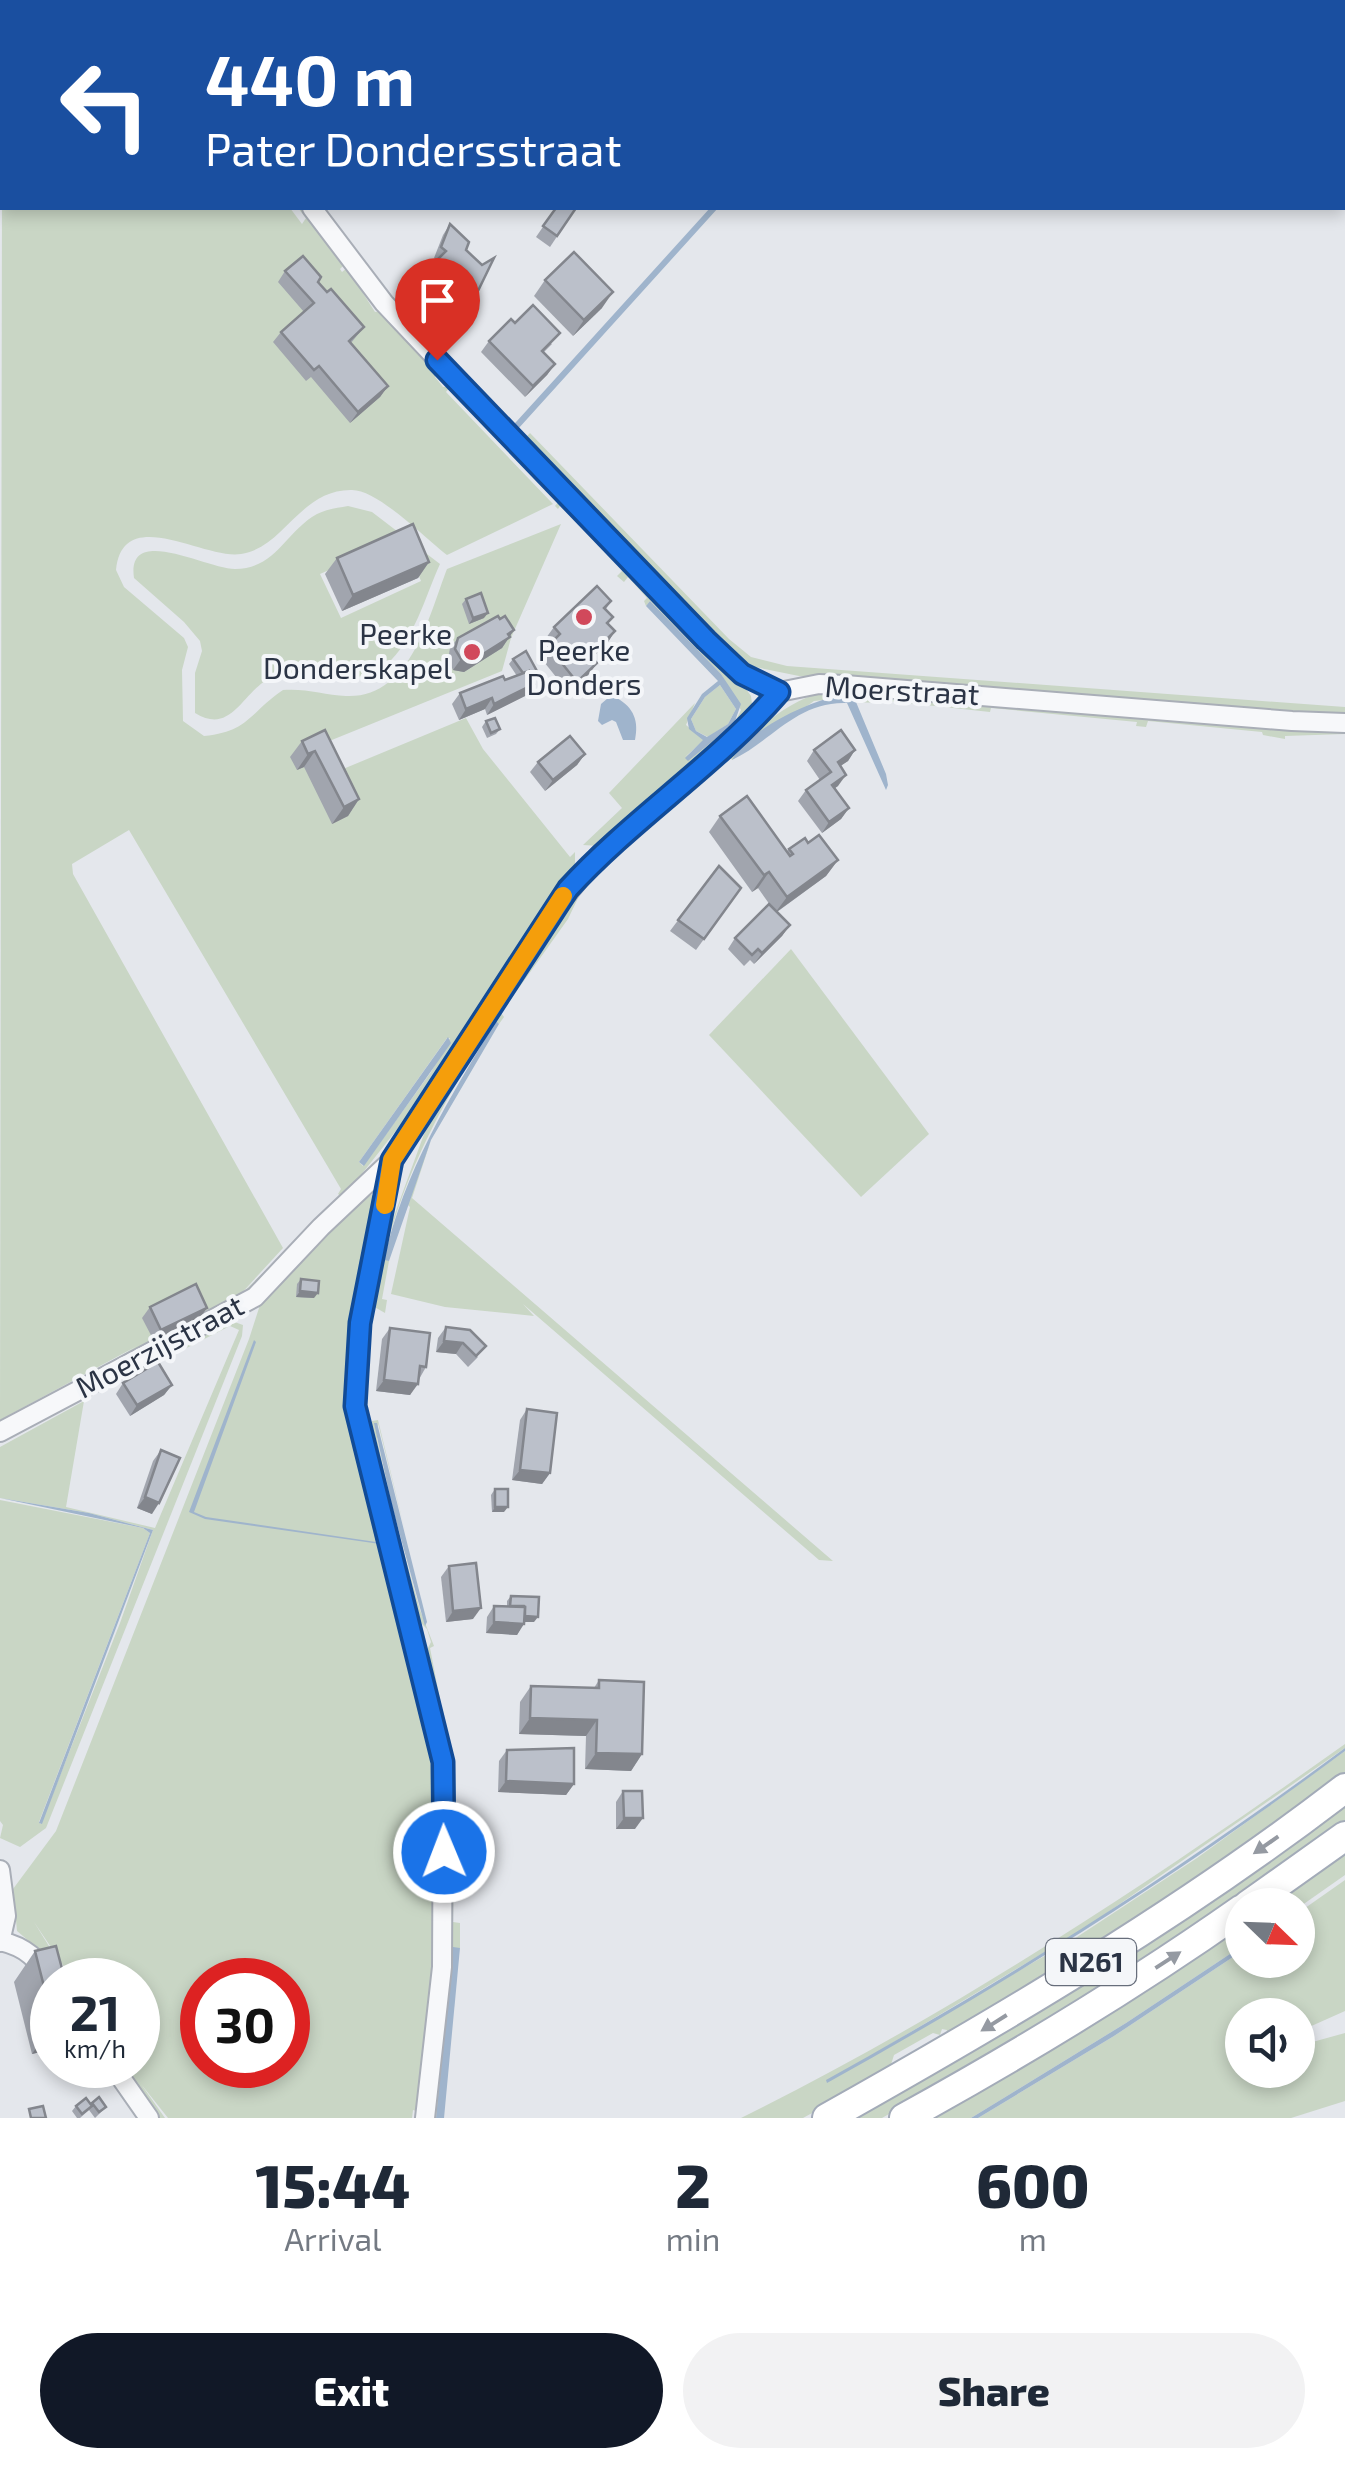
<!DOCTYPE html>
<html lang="en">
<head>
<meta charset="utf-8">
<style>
  body { margin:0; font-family:"Exo 2",sans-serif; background:#f2f2f3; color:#1f2937; height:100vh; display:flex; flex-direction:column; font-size:38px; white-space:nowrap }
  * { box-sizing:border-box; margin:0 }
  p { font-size:32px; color:#747a83 }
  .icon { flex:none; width:55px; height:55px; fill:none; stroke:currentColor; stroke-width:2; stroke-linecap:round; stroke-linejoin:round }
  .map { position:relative; height:2118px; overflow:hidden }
  .sheet { display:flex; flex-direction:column; background:#fff; flex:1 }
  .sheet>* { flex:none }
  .guide { position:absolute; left:0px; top:0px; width:1345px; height:210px; box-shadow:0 5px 15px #0003; background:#1a4fa0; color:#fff; overflow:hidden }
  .needle { width:65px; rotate:113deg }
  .fabs { position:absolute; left:1225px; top:1888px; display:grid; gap:20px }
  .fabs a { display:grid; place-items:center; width:90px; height:90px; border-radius:50%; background:#fff; box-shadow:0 5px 15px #0003; font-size:50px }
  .speed { position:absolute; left:30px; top:1958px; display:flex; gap:20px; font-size:50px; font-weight:700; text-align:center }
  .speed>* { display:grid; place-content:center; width:130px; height:130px; border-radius:50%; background:#fff; box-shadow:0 5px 15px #0003; line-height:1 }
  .speed small { font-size:25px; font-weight:400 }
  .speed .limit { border:15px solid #d22; background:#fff; color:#111 }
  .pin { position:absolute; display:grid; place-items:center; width:85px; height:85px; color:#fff; margin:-102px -42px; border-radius:50% 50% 50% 0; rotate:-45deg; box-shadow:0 0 10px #0007 }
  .pin .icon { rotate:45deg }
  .me { position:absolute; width:110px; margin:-55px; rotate:359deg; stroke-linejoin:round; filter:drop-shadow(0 0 8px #0008) }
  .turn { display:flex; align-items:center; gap:35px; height:210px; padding:0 40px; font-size:45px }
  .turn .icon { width:130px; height:130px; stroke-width:2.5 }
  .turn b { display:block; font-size:70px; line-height:85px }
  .eta { display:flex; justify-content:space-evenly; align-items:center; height:170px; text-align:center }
  .eta b { font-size:60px; font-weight:800; line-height:70px }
  .action { display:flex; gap:20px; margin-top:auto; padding:20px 40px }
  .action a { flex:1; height:115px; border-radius:60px; background:#111827; color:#fff; font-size:40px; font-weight:800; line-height:115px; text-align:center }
  .action a+a { background:#f2f2f3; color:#1f2937 }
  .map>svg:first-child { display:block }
  .green { fill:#c9d6c5; fill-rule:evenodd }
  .water { fill:#9fb4cc; fill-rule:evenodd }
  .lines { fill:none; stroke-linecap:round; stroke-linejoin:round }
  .street-casing { stroke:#a9aeb7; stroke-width:22 }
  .primary-casing { stroke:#a3abb8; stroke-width:32 }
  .street { stroke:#f7f8fa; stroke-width:18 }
  .primary { stroke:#fff; stroke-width:28 }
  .wall { fill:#a1a5ae }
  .shaded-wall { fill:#83868d }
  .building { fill:#bbc0ca; stroke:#83868d; stroke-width:2.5 }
  .oneway { fill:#959aa2 }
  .route-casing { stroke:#114b97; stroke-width:25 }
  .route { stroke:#1a73e8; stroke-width:18 }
  .slow { stroke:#f59e0b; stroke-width:18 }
  .poi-dot { fill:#d1495b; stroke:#f4f6f9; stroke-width:4 }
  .labels { text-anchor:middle; stroke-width:8; stroke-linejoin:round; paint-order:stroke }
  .shield { fill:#f4f6f9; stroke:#676e7b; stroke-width:2.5 }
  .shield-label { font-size:28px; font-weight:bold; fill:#2b3445 }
  .poi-label { font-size:30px; fill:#2b3445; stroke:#f4f6f9; text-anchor:end }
  .street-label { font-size:30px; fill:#2b3445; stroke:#f4f6f9 }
</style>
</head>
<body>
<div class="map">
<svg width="1345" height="2118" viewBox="0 0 1345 2118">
  <rect width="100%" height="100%" fill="#e4e7ec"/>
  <!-- green -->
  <g class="green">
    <path d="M2 179V208H290L302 224 306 218 298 208H303L344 265 340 269 342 272 347 268 375 312 380 311 435 369V377L443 387 452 386 562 503 558 509 555 506 559 501 449 388 446 392 553 504 447 555C425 538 378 490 352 490 300 489 284 548 241 554 204 560 123 503 116 570L124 587 184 638 188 647 182 670 183 721 204 736C249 732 250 712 283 690 305 688 325 695 346 696 411 699 429 615 447 569L561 524 511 638 502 671 317 746 331 774 466 718 483 749 570 857 575 852V872L548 908 421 1099 338 1204 240 1299 0 1428 137 1346 0 1420ZM129 830 341 1189 338 1194 342 1197 238 1297 283 1248 73 874 72 864ZM447 1038H450L431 1072 363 1166 359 1162Z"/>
    <polygon points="530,433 729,639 751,657 787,666 1345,707 1345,717 799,676 750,666 729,651 528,443 524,439"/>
    <path d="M348 506 372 512 440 564C425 597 414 641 386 665 353 692 312 664 275 676 243 687 234 737 195 713V673L202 651 200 641 184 622 134 578C126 523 207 569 235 569 276 569 286 531 317 514 327 509 337 508 348 506ZM403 537 421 581 341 618 320 574Z"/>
    <polygon points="626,567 741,682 751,696 753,713 599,846 583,845 622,808 609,793 695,703 686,725 704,740 685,757 734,724 741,710 721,674 650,601 646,606 644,601 647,598 628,577 624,582 617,576"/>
    <polygon points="720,685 736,709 728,724 708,737 696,731 691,719 705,697"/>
    <path d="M823 692 1345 729V734L1285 736V739L1263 735 1262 732 1148 721 1146 727 1136 726 1137 722 991 708 990 712 879 700 878 703 856 702 853 697 814 701 732 760 729 755C757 730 785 702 823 692Z"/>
    <path d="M572 896H579L568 919 501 1013 504 1017 499 1024 495 1022C447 1094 403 1173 384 1259L389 1261 382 1299 387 1300 385 1313 371 1305 386 1238 431 1115Z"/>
    <polygon points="791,949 929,1134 861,1197 709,1035"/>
    <polygon points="431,1140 412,1198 833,1561 819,1560 523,1304 534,1316 445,1307 391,1294 410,1207 407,1204"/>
    <path d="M371 1195 381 1196 354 1368 435 1746 439 1912 419 2118H416V2111L413 2110 412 2118H168L141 2084 165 2118H159L122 2065 131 2070 130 2065H138V1980H73L34 1922 70 1980H62L42 1952 17 1931 13 1889 56 1831 249 1339 259 1308 257 1301 356 1204ZM202 1980H288V2065L214 2072V2065H202Z"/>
    <polygon points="229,1320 243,1325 242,1336 46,1828 20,1847 0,1838 3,1825 0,1821 0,1500 143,1528 150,1533 39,1822 41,1824 120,1623 153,1530 89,1513 0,1498 0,1447 84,1401 66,1507 155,1528 239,1330 230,1326 159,1362 156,1357"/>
    <polygon points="378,1420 406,1535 378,1423 377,1439 396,1524 420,1610 434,1646 430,1648 449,1746 454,1750 447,1745 427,1650 431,1642 427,1629 420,1622 388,1504 371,1424 372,1421"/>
    <path d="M1345 1744V1748L1085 1928 827 2082 1077 1937 1197 1858 1345 1751V1775L1129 1926 946 2037 947 2030 942 2029 940 2035 933 2033 894 2055 889 2071 803 2118H741C955 2012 1151 1882 1345 1744Z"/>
    <polygon points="1345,1803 1345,1822 1171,1943 978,2064 882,2118 849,2118"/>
    <polygon points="460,1807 461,1820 456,1822 460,1843 454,1862 453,1922 460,1923 460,1948 453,1948 439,2099 436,2118 431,2118 449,1951 452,1821"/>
    <polygon points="1345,1852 1345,1875 1298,1908 1298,1905 1270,1905"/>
    <polygon points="1345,1880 1345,2011 1298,2032 1298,2015 1242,2015 1242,2070 1298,2070 1298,2046 1345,2033 1345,2101 1291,2118 978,2118 1114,2036 1242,1951 1242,1960 1298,1960 1298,1913"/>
    <polygon points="1242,1924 1242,1946 1126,2023 971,2118 932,2118"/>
  </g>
  <!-- water -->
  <g class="water">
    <polygon points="710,208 718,208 518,429 514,424 517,421"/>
    <path d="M650 601 721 674 741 704 734 724 688 761 685 758 703 740 689 729 687 718 702 694 718 681 646 606ZM720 685 736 709 728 724 707 737 696 731 691 719 705 697Z"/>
    <path d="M838 696H849L856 702 886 774 888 785 886 790 847 703C797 701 772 741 732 760 749 730 804 703 838 696Z"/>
    <path d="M608 698H617C634 708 639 721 635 740H623L616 722 612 720 602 725 598 721 601 704Z"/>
    <path d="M496 1021 499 1024 431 1140 389 1261 384 1260C404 1171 450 1097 496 1021Z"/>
    <polygon points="448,1037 451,1043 364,1166 359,1162"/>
    <polygon points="254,1340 256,1342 194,1512 206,1517 376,1542 353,1423 380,1544 205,1519 189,1512"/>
    <polygon points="374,1423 377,1423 427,1622 425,1626 392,1506"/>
    <polygon points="0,1498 89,1513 153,1530 42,1824 39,1823 150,1533 143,1528"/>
    <path d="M1345 1748V1751C1180 1874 1007 1983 827 2083L826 2080C1006 1980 1180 1871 1345 1748Z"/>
    <polygon points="1242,1946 1242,1951 1114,2036 978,2118 971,2118 1126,2023"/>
    <polygon points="453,1947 460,1948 444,2118 436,2118"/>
  </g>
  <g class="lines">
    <defs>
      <g id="street">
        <polyline points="155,0 158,2"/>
        <polyline points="0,6 2,8"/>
        <polyline points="0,43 2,39"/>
        <polyline points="312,208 384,303 572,502 742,674 779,692"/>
        <polyline points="0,1432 255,1297 321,1227 392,1160"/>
        <polyline points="0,1870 6,1916 0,1942"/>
        <path d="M0 1941C27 1947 37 1959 52 1981"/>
        <polyline points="112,2065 149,2118"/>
        <polyline points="425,2118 442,1967 443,1763 355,1406 360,1323 392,1160 552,912 601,853 750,726 779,692 819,684 845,685 1292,721 1345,723"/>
      </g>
      <g id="primary">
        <polyline points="1248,1905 1345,1836"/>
        <path d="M827 2118C1005 2018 1183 1913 1345 1788"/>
        <path d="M904 2118C1020 2054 1134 1985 1242 1909"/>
      </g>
    </defs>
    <!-- street casing -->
    <use href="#street" class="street-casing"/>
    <!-- primary casing -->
    <use href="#primary" class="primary-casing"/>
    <!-- street -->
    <use href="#street" class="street"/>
    <!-- primary -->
    <use href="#primary" class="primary"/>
  </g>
  <!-- wall -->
  <g class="wall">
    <polygon points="25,0 97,0 100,2 28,2"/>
    <polygon points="2,81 2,153 0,151 0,84"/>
    <polygon points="556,208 576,208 550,247 536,237"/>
    <polygon points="450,224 466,250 482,265 476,295 468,306 429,271 437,261 434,258 443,235"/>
    <polygon points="285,271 318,282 364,327 351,343 388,386 380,397 350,423 311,377 306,381 273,342 281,332 304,312 278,282"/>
    <polygon points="545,280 602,308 573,336 534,296"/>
    <polygon points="515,323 552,344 544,352 555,364 547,375 525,397 481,352 489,341"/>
    <polygon points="337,558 429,562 418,578 342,611 325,574"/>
    <polygon points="466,599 484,618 469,624 462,604"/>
    <polygon points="611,601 606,609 608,624 615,631 608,642 592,658 597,663 589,674 569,693 540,657 551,643 546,638 554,627"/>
    <polygon points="514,630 502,648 464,672 453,670 448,660 450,648 458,638"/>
    <polygon points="513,659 538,673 532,679 534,684 527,695 487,715 485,709 459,720 452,704 460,693 517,676 509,664"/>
    <polygon points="486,721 500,729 496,734 487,738 482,727"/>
    <polygon points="325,730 359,799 348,816 332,824 304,767 297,770 290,757 302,741"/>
    <polygon points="814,750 855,750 848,761 840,766 838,786 834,788 849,808 841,819 822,833 798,801 806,790 820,780 807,761"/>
    <polygon points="585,754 577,765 545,791 530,772 538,762"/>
    <polygon points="720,816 787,851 789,849 808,843 838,860 826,876 777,912 790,925 782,936 754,964 750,960 744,966 728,949 735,938 770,905 758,888 752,892 709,832"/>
    <polygon points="719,866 741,888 696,950 670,931"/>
    <polygon points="301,1279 314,1298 296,1297 297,1284"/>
    <polygon points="150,1307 207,1308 199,1319 154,1341 142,1318"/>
    <polygon points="446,1327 478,1357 468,1367 456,1354 436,1352 438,1338"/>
    <polygon points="390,1328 426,1367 410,1395 376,1391 382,1339"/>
    <polygon points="123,1383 172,1385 164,1395 130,1416 116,1394"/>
    <polygon points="527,1409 550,1473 542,1484 512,1480 520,1420"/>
    <polygon points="161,1450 152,1514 137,1508 153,1461"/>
    <polygon points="495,1489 504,1512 492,1512 491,1495"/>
    <polygon points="449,1566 473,1619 446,1622 441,1577"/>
    <polygon points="511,1596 534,1622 524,1622 517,1635 486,1633 487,1617 494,1606 507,1606 507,1601"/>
    <polygon points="599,1680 642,1754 631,1771 585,1769 586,1736 519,1734 520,1702 531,1686 594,1688"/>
    <polygon points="507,1750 574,1784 566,1795 498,1792 499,1761"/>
    <polygon points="623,1791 635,1829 616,1829 616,1802"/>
    <polygon points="35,1951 52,1980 52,2063 49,2050 32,2054 14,1982"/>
    <polygon points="99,2097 106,2107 95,2118 89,2110 80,2118 77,2118 72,2111 76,2106 91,2105"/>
  </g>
  <!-- shaded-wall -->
  <g class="shaded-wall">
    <polygon points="613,292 602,308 573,336 584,320"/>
    <polygon points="555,364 547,375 525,397 533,386"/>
    <polygon points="388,386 380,397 350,423 358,412"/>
    <polygon points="429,562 418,578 342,611 353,595"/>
    <polygon points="488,613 484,618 469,624 473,618"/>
    <polygon points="514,630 502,648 464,672 453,670 461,659"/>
    <polygon points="615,631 608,642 582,667 590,656"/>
    <polygon points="597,663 589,674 569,693 577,682"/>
    <polygon points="534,684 527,695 487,715 494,704"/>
    <polygon points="492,698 485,709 459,720 466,709"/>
    <polygon points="855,750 848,761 830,773 838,762"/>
    <polygon points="315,751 304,767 297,770 308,754"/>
    <polygon points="585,754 577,765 545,791 553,780"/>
    <polygon points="846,775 838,786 824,796 832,785"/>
    <polygon points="359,799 348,816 332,824 344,807"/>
    <polygon points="849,808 841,819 822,833 829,822"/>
    <polygon points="838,860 826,876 775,913 787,897"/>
    <polygon points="769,872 758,888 752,892 764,875"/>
    <polygon points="790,925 782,936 754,964 762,953"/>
    <polygon points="300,1291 318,1293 314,1298 296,1297"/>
    <polygon points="207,1308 199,1319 154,1341 161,1330"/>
    <polygon points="444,1341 463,1343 456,1354 436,1352"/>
    <polygon points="384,1380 418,1384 410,1395 376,1391"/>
    <polygon points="172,1385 164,1395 130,1416 137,1405"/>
    <polygon points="520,1470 550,1473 542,1484 512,1480"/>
    <polygon points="145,1497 159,1503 152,1514 137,1508"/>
    <polygon points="495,1507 508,1507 504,1512 492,1512"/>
    <polygon points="481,1608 473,1619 446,1622 453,1611"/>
    <polygon points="523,1616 538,1617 534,1622 519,1622"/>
    <polygon points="494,1622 524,1624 517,1635 486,1633"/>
    <polygon points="530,1718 597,1720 586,1736 519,1734"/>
    <polygon points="596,1753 642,1754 631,1771 585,1769"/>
    <polygon points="506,1781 574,1784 566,1795 498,1792"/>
    <polygon points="624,1818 643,1818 635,1829 616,1829"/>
    <polygon points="52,2025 52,2046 49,2050 32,2054"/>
    <polygon points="219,2065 287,2065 282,2072 214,2072"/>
  </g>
  <!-- building -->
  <g class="building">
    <polygon points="48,0 97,0 100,2 51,2"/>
    <polygon points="2,81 2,137 0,136 0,85"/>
    <polygon points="556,208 576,208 557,236 543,226"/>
    <polygon points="450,224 469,242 466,250 482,265 494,258 476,295 437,260 446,251 441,247"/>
    <polygon points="574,252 613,292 584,320 545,280"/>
    <polygon points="303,256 321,277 318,282 327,292 331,289 364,327 349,341 388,386 358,412 319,366 314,370 281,332 314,303 285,271"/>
    <polygon points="533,305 560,333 542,351 555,364 533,386 489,341 511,319 515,323"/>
    <polygon points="413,524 429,562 353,595 337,558"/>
    <polygon points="597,586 611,601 604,608 613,617 607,623 615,631 590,656 597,663 577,682 548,646 560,634 554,627"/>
    <polygon points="481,593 488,613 473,618 466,599"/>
    <polygon points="498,616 500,619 505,616 514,630 508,634 510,637 472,661 461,659 455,649 458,638"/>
    <polygon points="526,651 538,673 531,677 529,671 523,673 513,659"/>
    <polygon points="529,671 534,684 494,704 492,698 466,709 460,693 503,676 505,680"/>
    <polygon points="495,718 500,729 491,733 486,721"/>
    <polygon points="325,730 359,799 344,807 315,751 308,754 302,741"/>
    <polygon points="841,730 855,750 838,762 846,775 832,785 849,808 829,822 806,790 831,772 814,750"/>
    <polygon points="570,736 585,754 553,780 538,762"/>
    <polygon points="747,796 790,856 793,854 789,849 805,838 808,843 819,835 838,860 787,897 769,872 764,875 720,816"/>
    <polygon points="719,866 741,888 704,939 678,920"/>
    <polygon points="769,904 790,925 762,953 758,949 752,955 735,938"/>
    <polygon points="301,1279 319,1281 318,1293 300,1291"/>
    <polygon points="196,1284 207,1308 161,1330 150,1307"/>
    <polygon points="446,1327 470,1330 486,1346 476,1356 463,1343 444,1341"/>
    <polygon points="390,1328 430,1333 426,1367 420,1366 418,1384 384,1380"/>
    <polygon points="158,1362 172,1385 137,1405 123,1383"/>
    <polygon points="527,1409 557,1413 550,1473 520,1470"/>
    <polygon points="161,1450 180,1458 159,1503 145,1497"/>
    <rect x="495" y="1489" width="13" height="18"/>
    <polygon points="476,1563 481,1608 453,1611 449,1566"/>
    <polygon points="511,1596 539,1597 538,1617 525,1616 525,1607 524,1606 510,1606"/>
    <polygon points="494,1606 525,1607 524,1624 494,1622"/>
    <polygon points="599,1680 644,1682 642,1754 596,1753 597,1720 530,1718 531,1686 599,1688"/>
    <polygon points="574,1748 574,1784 506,1781 507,1750"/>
    <polygon points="623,1791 642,1791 643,1818 624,1818"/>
    <polygon points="56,1946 65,1980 52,1980 52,2018 35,1951"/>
    <rect x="288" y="2043" width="5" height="13"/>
    <polygon points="99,2097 106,2107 99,2112 92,2103"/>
    <polygon points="86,2098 92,2106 82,2114 76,2106"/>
    <polygon points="43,2106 46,2118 31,2118 29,2109"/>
  </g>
  <!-- one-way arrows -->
  <defs><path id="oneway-solid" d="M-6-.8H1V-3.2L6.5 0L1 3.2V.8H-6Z" transform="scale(2.5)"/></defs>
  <g class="oneway">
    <use href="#oneway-solid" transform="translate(1266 1845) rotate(145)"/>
    <use href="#oneway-solid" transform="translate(1168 1960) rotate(-33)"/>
    <use href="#oneway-solid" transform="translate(994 2023) rotate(148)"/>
  </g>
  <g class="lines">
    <defs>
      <path id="route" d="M437 360 706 640 742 674 779 692C716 765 633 818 568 889L392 1160 360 1323 355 1406 443 1762 444 1852"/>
    </defs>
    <!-- route casing -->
    <use href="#route" class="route-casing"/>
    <!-- route -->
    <use href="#route" class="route"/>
    <!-- slow -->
    <polyline class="slow" points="385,1205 392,1160 563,896"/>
  </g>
  <!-- markers -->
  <g class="poi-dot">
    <circle cx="584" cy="617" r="10"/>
    <circle cx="472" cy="652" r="10"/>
  </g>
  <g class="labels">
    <!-- shield labels -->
    <rect class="shield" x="1046" y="1939" width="90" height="46" rx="8"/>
    <g class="shield-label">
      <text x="1091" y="1972">N261</text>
    </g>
    <!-- poi labels -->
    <g class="poi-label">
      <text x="452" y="645">Peerke<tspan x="452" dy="34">Donderskapel</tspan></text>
      <text x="584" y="661" text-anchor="middle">Peerke<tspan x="584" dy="34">Donders</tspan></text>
    </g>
    <!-- street labels -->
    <g class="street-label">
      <text transform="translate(902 691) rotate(3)" y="10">Moerstraat</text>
      <text transform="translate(160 1347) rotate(-28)" y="10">Moerzijstraat</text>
    </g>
  </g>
</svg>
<div class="fabs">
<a><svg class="needle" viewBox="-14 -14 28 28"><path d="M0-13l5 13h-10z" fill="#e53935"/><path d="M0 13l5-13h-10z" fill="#747a83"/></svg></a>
<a><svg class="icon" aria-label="sound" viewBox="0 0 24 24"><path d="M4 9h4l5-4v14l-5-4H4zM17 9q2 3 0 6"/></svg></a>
</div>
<div class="speed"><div>21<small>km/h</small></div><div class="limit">30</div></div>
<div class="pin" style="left:437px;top:360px;background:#d93025"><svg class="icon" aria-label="arrive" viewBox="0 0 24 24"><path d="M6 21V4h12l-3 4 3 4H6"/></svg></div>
<svg class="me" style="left:444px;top:1852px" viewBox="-20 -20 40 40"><circle r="17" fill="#1a73e8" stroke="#fff" stroke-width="3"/><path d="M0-11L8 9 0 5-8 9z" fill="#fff"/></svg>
<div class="guide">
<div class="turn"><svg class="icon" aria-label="left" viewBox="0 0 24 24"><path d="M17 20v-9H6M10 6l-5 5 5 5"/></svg><div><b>440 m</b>Pater Dondersstraat</div></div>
</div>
</div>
<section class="sheet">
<div class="eta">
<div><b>15:44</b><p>Arrival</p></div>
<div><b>2</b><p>min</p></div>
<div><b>600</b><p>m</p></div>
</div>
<div class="action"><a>Exit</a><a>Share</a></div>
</section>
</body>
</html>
